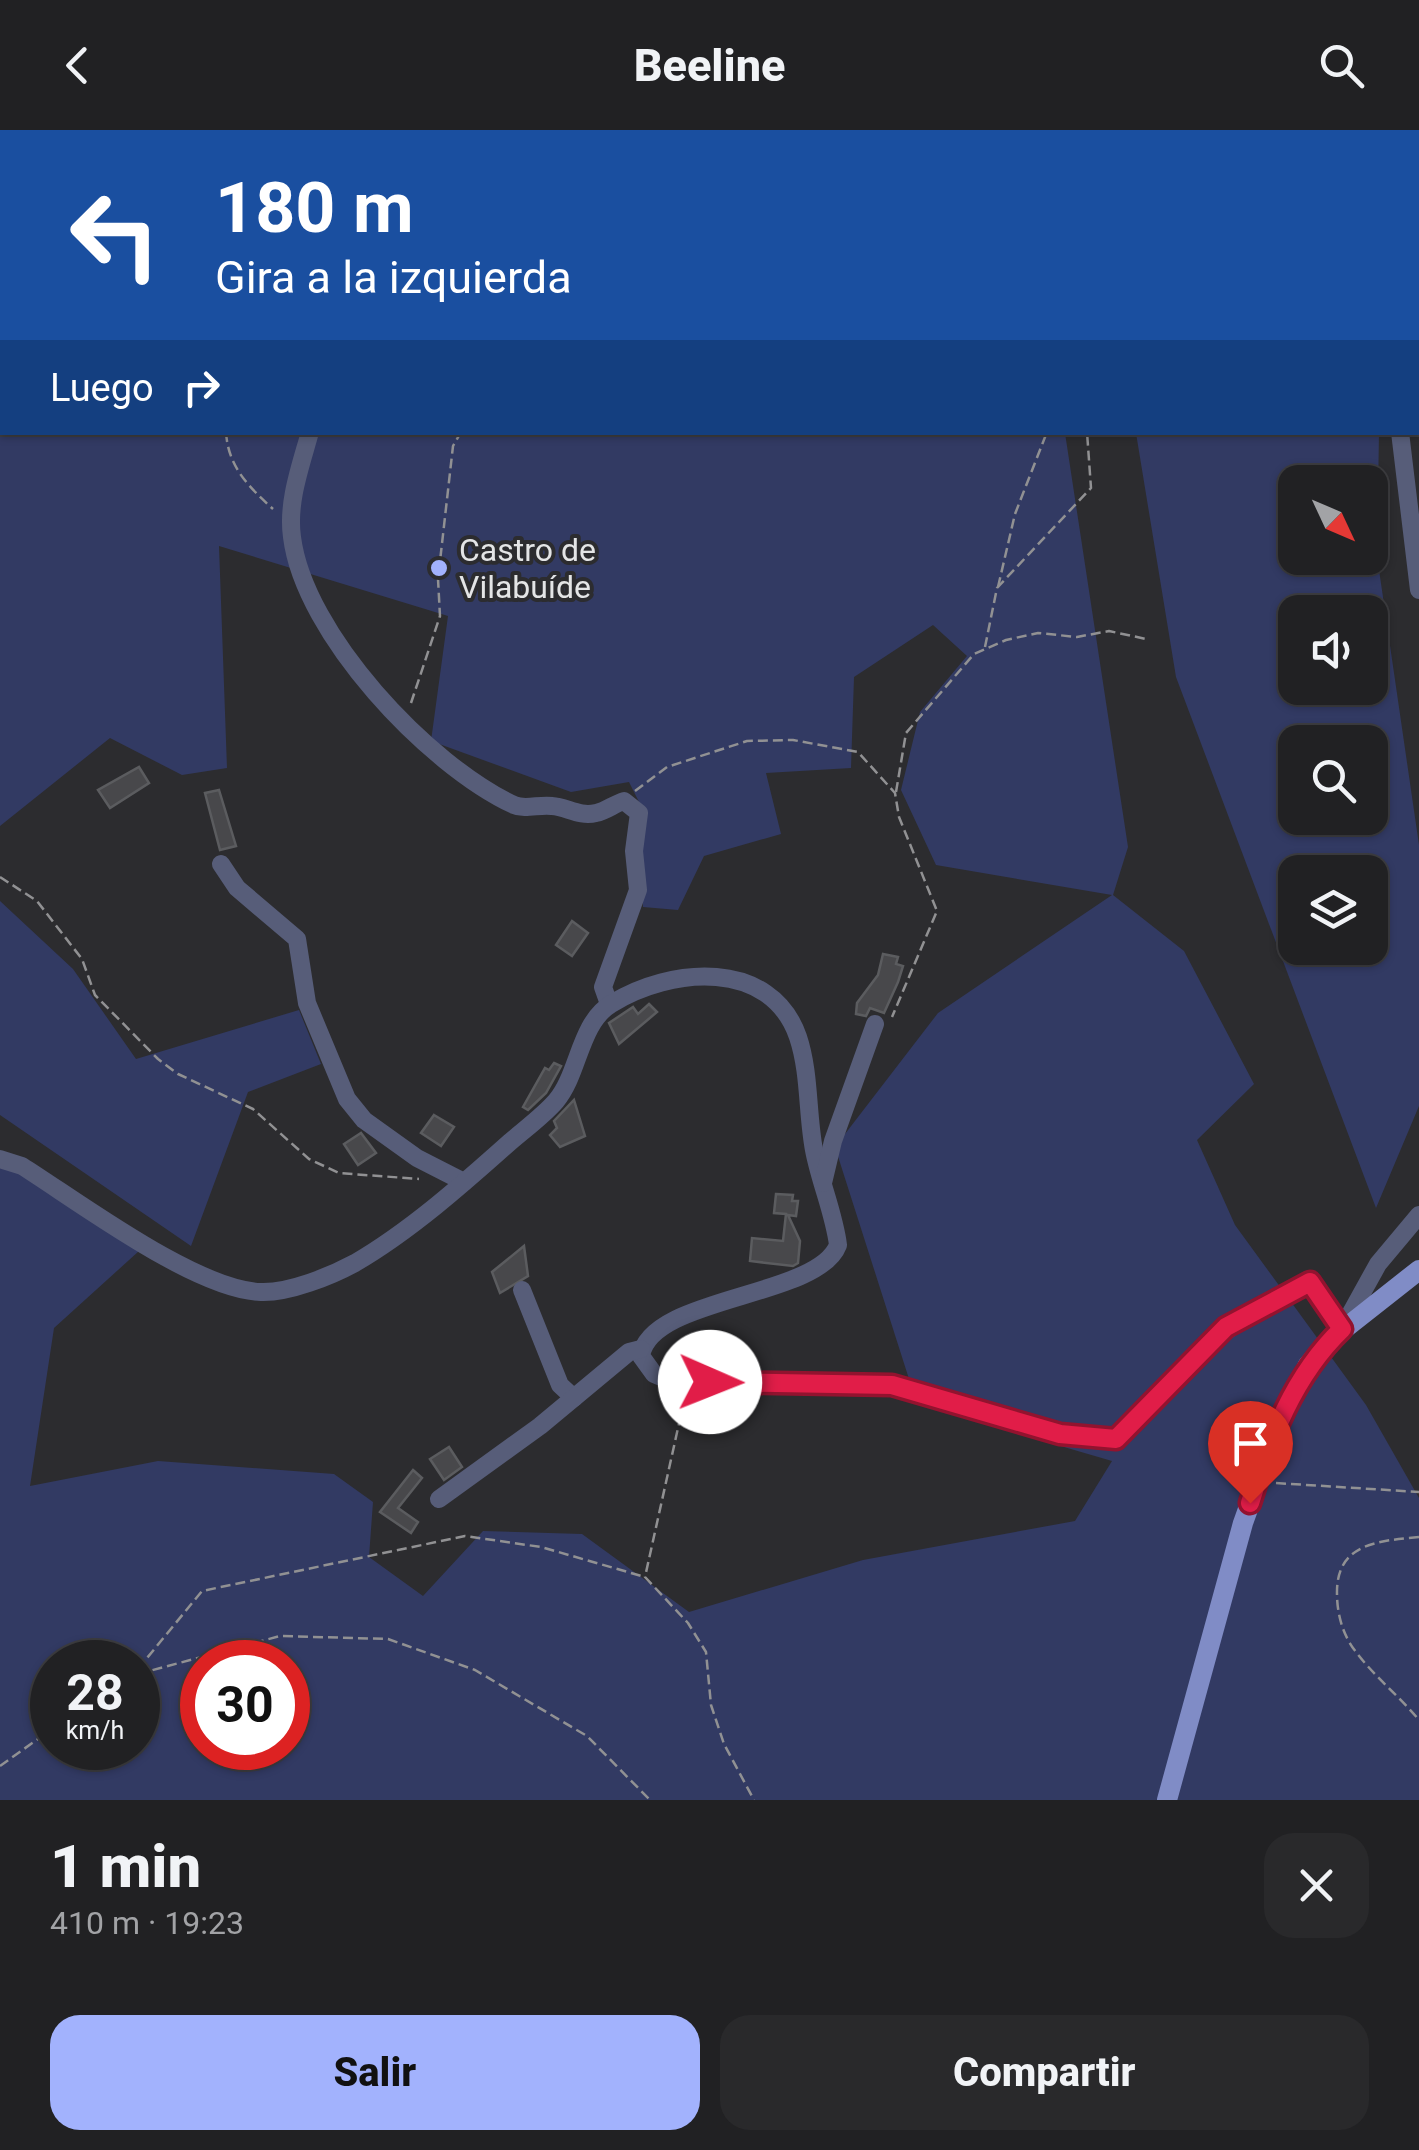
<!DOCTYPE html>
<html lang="es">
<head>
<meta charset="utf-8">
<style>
  body { margin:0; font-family:Roboto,sans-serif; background:#29292b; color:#f1f3f6; height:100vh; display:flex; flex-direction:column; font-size:38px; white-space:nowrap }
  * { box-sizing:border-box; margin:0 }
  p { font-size:32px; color:#a2a3a6 }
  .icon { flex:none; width:55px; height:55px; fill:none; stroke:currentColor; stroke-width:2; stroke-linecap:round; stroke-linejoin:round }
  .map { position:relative; height:1670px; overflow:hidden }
  .drawer { display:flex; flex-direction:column; background:#212123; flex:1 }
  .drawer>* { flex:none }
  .hud { position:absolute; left:0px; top:0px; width:1420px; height:305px; box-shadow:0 2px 8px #0004,0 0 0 2px #3e3e41; background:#1a4fa0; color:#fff; overflow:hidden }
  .needle { width:65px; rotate:134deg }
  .tools { position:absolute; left:1278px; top:335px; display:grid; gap:20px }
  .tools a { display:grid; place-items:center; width:110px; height:110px; border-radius:20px; background:#212123; box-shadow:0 2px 8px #0004,0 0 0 2px #3e3e41; font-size:50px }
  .speed { position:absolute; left:30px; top:1510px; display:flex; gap:20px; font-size:50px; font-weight:700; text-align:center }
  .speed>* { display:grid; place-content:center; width:130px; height:130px; border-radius:50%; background:#212123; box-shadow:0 2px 8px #0004,0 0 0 2px #3e3e41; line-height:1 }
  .speed small { font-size:25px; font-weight:400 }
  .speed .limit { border:15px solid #d22; background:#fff; color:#111 }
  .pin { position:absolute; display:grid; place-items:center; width:85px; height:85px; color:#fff; margin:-102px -42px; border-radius:50% 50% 50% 0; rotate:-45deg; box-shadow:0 0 10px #0007 }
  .pin .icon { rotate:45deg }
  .me { position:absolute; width:110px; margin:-55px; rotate:91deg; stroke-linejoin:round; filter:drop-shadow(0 0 8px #0008) }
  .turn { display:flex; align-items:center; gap:35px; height:210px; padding:0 50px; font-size:45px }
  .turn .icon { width:130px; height:130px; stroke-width:2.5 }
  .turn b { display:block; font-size:70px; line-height:85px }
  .then { display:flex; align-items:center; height:95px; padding:0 50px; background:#0003; gap:20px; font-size:38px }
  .round { display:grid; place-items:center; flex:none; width:105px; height:105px; border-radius:30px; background:#29292b }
  .headline { display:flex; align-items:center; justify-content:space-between; height:170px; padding:0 50px }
  h1 { font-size:60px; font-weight:800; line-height:75px }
  .primary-button { display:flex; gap:20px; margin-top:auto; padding:20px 50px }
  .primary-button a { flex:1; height:115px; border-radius:30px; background:#a2b2fd; color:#111; font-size:40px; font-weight:800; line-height:115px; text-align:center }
  .primary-button a+a { background:#29292b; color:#f1f3f6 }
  header { display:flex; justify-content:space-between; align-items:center; height:130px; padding:0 50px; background:#212123; font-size:45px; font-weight:800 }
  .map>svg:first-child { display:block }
  .green { fill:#323a63; fill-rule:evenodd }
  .building { fill:#48484b; stroke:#5b5c5f; stroke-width:2.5 }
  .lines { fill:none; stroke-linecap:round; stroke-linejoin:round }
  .path { stroke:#919193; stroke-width:2.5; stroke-dasharray:10 5; stroke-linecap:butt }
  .minor { stroke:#575d79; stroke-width:18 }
  .major { stroke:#808cc6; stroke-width:20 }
  .route-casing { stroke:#92132f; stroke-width:25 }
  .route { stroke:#e11d48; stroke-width:18 }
  .poi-dot { fill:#a2b2fd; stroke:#2c2c2f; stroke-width:4 }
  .labels { text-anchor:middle; stroke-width:8; stroke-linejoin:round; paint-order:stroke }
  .poi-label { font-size:32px; fill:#e4e5e6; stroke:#2c2c2f; text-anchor:start }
</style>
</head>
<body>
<header><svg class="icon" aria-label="back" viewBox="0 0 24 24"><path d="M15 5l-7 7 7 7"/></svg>Beeline<svg class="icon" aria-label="search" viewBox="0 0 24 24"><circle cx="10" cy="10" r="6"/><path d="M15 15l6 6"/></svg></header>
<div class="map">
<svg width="1419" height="1670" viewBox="0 0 1419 1670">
  <rect width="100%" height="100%" fill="#2c2c2f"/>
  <!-- green -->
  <g class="green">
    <path d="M0 0H463L2 2V302L1065 303 1128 717 1113 765 1184 821 1254 954 1197 1010 1235 1095 1366 1275 1419 1368V1670H0V1031L139 1121 54 1198 30 1356 158 1331 334 1344 373 1372 369 1427 423 1466 483 1401 582 1404 689 1482 863 1430 1075 1391 1112 1331 917 1274 835 1017 938 883 1112 765 936 735 901 660 920 582 967 526 933 495 854 547 851 638 766 643 781 704 704 726 678 780 643 777 640 727 647 688 629 652 571 662 431 611 448 486 219 416 227 638 182 645 110 608 0 696ZM52 1532H138V1618H52ZM202 1532H288V1618H202Z"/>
    <path d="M1136 303H1379L1377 426 1419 715V976L1376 1078 1176 547ZM1370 352V428H1295V352ZM1370 482V558H1295V482ZM1370 612V688H1295V612ZM1370 742V818H1295V742Z"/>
    <polygon points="0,771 73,839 136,929 299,880 321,934 248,962 191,1116 0,985"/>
  </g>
  <!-- building -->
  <g class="building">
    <polygon points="139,637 149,653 110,678 98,660"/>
    <polygon points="219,660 236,716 220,720 205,663"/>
    <polygon points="572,791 588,803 572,826 556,815"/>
    <polygon points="883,824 898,827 896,834 903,836 898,852 884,883 870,878 866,886 856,884 857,873 878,845"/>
    <polygon points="649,874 657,882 619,914 609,893 633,877 638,884"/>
    <polygon points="554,933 561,936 546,963 528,980 523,977 545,938 549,940"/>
    <polygon points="574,970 585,1006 560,1017 550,1005 557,998 554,991"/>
    <polygon points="434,985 454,997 441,1016 421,1003"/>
    <polygon points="361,1003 376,1023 358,1035 344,1014"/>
    <polygon points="776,1064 793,1065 792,1071 798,1071 796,1086 788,1085 800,1111 798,1133 793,1136 750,1131 752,1108 783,1111 786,1084 774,1083"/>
    <polygon points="524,1116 528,1146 500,1163 492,1142"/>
    <polygon points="449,1317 462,1337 444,1350 430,1329"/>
    <polygon points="413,1340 422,1348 398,1378 418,1392 411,1403 380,1382"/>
  </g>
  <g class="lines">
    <!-- path -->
    <g class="path">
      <polyline points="462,0 462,2"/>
      <polyline points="703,0 705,2"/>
      <polyline points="739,0 740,2"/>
      <polyline points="1016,0 1018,2"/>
      <polyline points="602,2 608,0"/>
      <polyline points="821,2 824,0"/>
      <polyline points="0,32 2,32"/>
      <path d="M226 302C228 337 249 357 273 379"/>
      <polyline points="998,457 1015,384 1047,302"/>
      <polyline points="985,517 997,458 1091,358 1087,302"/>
      <polyline points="411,573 440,486 438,449 453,316 461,302"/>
      <polyline points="635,661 667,637 747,611 793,610 858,622 895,663 899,687 937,781 892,887"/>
      <polyline points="896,662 906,603 974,524 1006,510 1038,503 1077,507 1109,501 1146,509"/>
      <polyline points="0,747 37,771 82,829 95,865 158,929 178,944 253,979 309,1029 339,1043 419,1049"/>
      <polyline points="684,1271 645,1447 688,1493 706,1522 711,1575 724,1614 754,1670"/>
      <polyline points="1276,1353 1419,1362"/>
      <path d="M1419 1407C1378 1411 1336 1413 1337 1464 1337 1484 1343 1506 1356 1522 1374 1546 1399 1566 1419 1590"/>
      <polyline points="138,1539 202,1461 465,1406 541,1417 645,1447"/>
      <polyline points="138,1544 280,1506 388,1509 475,1540 587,1606 650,1670"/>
      <polyline points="0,1636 52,1599"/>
    </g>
    <!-- minor -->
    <g class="minor">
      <polyline points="1405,0 1405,2"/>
      <path d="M310 302C301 335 287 372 292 407 304 504 428 635 514 675 525 680 540 674 552 676 567 677 579 687 596 683 606 681 614 674 624 671L639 683 634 721 638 760 603 857 609 874"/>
      <polyline points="1400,302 1419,460"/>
      <polyline points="221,734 237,758 297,809 307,873 347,969 364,990 417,1028 464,1052"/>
      <path d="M0 1029 22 1036C79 1072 196 1160 261 1162 289 1163 331 1146 355 1133 410 1101 463 1054 510 1012 525 999 543 986 556 971 579 944 579 894 611 874 670 837 771 828 798 907 810 943 807 983 814 1020 820 1052 834 1083 838 1115 818 1168 650 1166 641 1226L654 1244 673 1252 892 1255 1060 1304 1116 1309C1176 1247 1227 1185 1310 1152L1342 1199"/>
      <polyline points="823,1053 833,1011 875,894"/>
      <polyline points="522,1160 560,1255 574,1268"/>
      <polyline points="1342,1199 1378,1134 1419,1085"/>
      <polyline points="439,1369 540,1296 629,1222 641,1219"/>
    </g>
    <!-- major -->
    <polyline class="major" points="1167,1670 1243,1393 1277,1298 1308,1235 1329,1211 1419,1140"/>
  </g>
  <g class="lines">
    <defs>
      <path id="route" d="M710 1252 892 1255 1060 1304 1116 1309 1226 1197 1310 1152 1342 1199C1293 1246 1270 1309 1250 1373"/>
    </defs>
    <!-- route casing -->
    <use href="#route" class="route-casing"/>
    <!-- route -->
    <use href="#route" class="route"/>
  </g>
  <!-- markers -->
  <circle class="poi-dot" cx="439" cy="438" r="10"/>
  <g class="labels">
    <!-- poi labels -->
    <g class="poi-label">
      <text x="459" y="431">Castro de<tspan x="459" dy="37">Vilabuíde</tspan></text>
    </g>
  </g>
</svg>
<div class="tools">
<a><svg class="needle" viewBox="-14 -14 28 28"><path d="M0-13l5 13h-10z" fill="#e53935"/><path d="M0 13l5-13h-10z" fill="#a2a3a6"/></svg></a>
<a><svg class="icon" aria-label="sound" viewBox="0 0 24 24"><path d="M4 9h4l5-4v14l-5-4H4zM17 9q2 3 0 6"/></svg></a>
<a><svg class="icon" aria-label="search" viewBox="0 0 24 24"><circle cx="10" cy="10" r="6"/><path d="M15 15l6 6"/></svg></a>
<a><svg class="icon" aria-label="layers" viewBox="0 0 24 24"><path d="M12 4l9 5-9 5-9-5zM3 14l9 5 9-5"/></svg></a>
</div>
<div class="speed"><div>28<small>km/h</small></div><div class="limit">30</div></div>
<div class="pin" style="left:1250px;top:1373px;background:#d93025"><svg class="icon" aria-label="arrive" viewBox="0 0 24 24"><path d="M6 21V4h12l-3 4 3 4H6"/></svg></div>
<svg class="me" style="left:710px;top:1252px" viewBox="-20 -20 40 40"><circle r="19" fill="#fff"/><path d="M0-13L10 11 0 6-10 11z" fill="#e11d48"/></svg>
<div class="hud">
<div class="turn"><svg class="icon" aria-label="left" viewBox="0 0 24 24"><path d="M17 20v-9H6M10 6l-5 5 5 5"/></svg><div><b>180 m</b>Gira a la izquierda</div></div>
<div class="then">Luego<svg class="icon" aria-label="right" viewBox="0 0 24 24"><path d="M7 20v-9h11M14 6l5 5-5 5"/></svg></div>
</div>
</div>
<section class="drawer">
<div class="headline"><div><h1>1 min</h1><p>410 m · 19:23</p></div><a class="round"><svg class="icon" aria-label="close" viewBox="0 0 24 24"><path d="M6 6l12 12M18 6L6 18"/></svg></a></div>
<div class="primary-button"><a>Salir</a><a>Compartir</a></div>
</section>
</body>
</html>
